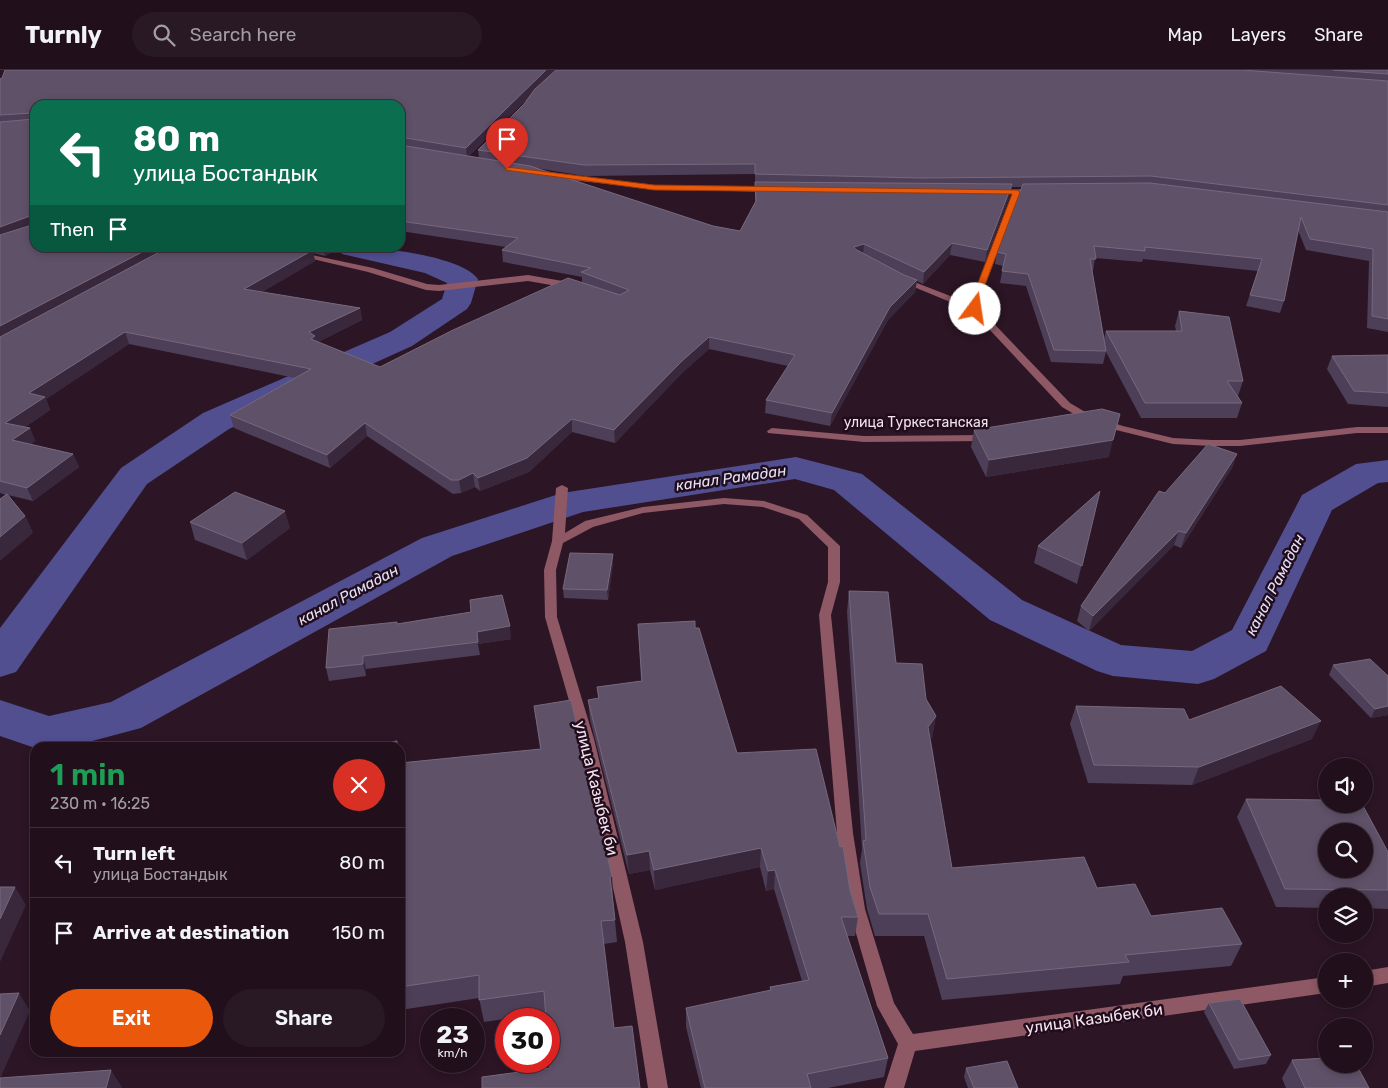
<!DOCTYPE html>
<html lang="en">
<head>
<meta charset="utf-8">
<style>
  body { margin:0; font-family:Rubik,sans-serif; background:#291925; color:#f1f3f6; height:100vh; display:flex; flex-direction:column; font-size:19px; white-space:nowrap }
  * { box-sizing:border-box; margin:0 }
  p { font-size:16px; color:#a29da3 }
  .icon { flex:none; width:28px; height:28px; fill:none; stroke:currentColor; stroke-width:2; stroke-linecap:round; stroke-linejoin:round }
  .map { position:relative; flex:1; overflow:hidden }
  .panel { position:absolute; left:30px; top:672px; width:375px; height:315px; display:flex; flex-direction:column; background:#21101c; border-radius:15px; box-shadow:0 2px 8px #0003,0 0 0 1px #3e303b }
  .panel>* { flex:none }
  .top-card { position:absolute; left:30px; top:30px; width:375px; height:152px; border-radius:15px; box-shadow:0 2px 8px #0003,0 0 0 1px #3e303b; background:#0b6e4f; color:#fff; overflow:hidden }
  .controls { position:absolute; left:1318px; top:688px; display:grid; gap:10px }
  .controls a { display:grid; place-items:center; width:55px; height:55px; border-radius:50%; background:#21101c; box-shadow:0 2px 8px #0003,0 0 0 1px #3e303b; font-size:25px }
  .speed { position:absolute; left:420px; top:938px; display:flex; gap:10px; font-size:25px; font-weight:700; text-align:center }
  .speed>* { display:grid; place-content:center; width:65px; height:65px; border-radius:50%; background:#21101c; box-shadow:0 2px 8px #0003,0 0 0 1px #3e303b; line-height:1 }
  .speed small { font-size:12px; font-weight:400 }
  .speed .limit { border:8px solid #d22; background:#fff; color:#111 }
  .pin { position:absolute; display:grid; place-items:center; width:42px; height:42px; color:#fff; margin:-51px -21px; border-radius:50% 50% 50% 0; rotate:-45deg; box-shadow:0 0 5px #0007 }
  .pin .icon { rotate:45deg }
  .me { position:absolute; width:55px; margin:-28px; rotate:14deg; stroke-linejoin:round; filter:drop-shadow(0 0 4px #0008) }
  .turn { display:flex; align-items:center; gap:18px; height:105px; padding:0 20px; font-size:22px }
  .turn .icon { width:65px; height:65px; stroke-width:2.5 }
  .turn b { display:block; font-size:35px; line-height:42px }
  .then { display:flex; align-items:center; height:48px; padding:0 20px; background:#0003; gap:10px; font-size:19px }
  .round { display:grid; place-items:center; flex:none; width:52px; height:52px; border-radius:26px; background:#291925 }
  .head { display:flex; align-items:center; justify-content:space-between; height:85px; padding:0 20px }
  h1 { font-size:30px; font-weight:600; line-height:38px; color:#1e9e55 }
  .action { display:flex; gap:10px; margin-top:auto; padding:10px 20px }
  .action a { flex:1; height:58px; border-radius:30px; background:#ea580c; color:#fff; font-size:20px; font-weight:600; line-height:58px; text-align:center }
  .action a+a { background:#291925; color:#f1f3f6 }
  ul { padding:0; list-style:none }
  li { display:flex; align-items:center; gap:15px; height:70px; padding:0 20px; border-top:1px solid #3e303b }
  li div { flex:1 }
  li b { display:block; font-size:19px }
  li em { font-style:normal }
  header { display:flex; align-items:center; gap:30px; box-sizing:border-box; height:70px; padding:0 25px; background:#21101c; border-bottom:1px solid #3e303b }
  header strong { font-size:24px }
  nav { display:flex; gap:28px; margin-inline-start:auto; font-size:18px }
  .search { width:350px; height:45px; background:#291925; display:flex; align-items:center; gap:12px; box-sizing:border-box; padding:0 18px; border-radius:28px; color:#a29da3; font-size:19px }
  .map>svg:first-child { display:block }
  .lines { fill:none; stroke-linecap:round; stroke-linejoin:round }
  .canal { fill:#514f90; fill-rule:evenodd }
  .minor { fill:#8e5864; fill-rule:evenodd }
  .wall { fill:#4d3f57; fill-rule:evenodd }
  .shaded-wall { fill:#39273c }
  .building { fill:#5f5168; stroke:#76687d; fill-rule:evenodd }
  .route { fill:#ea580c; stroke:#983908 }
  .labels { text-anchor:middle; stroke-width:5; stroke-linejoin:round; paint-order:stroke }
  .street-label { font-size:14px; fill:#f3e3ee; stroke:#210c1c }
  .water-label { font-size:15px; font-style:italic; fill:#e1e2f6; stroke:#210c1c }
  .near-street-label { font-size:16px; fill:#f3e3ee; stroke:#210c1c }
</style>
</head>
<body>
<header>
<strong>Turnly</strong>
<div class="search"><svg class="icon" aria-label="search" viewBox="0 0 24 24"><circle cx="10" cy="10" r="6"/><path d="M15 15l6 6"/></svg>Search here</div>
<nav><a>Map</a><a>Layers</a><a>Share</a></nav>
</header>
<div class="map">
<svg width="1388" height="1018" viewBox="0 0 1388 1018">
  <rect width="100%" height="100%" fill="#2c1525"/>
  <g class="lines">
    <!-- canal -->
    <g class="canal">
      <path d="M338 178C367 174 461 185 478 209L471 233 467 239 412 276 229 359 147 414 16 602 0 607V558L121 398 203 343 390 262 442 229 447 213 425 203 342 184Z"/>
      <polygon points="796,387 862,404 1022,530 1121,575 1192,581 1232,560 1302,425 1356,394 1388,390 1388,412 1378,413 1332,440 1266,581 1214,609 1198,614 1113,606 1097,601 990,550 834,420 795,409 583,442 452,486 141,658 66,678 35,678 0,666 0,630 49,646 111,632 422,468 562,423"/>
    </g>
    <!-- minor -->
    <g class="minor">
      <polygon points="546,103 654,115 772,118 776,120 772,122 654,119 543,107 543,103"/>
      <polygon points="1037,119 1041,121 1040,123 1020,124 979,231 979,238 1070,333 1092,346 1123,356 1173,368 1212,370 1240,370 1357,357 1388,357 1388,363 1357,363 1240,376 1212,376 1173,374 1116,360 1084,350 1062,337 972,241 897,210 904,208 971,234 1013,124 995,124 991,122 995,120"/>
      <polygon points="266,178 279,178 373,198 427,214 439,215 528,205 574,213 578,216 574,219 528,211 439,221 426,220 368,202"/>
      <polygon points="772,358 864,366 988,365 993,368 988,371 864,372 768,363 767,361"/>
      <polygon points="562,415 568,418 565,463 585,451 643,437 724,428 764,431 807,445 840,476 840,512 831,545 853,763 865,839 894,933 913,964 1326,907 1326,923 915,981 904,1018 884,1018 898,974 877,936 849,839 837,763 819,545 828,512 828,477 799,449 763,437 724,434 643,443 593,457 563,473 556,500 557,547 594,669 643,872 668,1018 648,1018 625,872 580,669 545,547 544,500 552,471 556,418"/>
      <polygon points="1388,897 1388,913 1364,917 1364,901"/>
    </g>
  </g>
  <!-- wall -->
  <g class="wall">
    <path d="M556 0H1388V262L1367 258 1369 191 1306 180 1298 160 1284 231 1280 243 1246 236 1258 201 1143 189 1142 192 1095 188 1093 201H1092L1104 268 1106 261H1176L1175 256 1179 241 1243 311 1238 326 1242 333 1237 348H1141L1106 282 1103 294 1051 292 1026 216 1000 213 1003 196 995 194 997 182 1022 117H1012L1010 125 985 192 950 185 923 214 917 211 915 222 888 250 830 356 765 343 766 330 788 296 709 279 682 303 615 373 572 362 529 402 480 421 475 417 461 423 453 424 367 366 330 398 234 358 230 345 295 308 129 274 46 329 50 340 25 357 30 358 35 371 31 374 73 384 79 397 33 431 8 425 25 446 33 463 6 425 0 423V9ZM528 28 524 34 478 80 479 88 469 86ZM35 35H400V161L506 177 502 180 503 192 582 207V213L380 297 318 272 362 250 360 238 262 222 315 191 313 183 325 186 339 178H35ZM536 98 585 106 755 104V132L740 161 713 156Z"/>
    <polygon points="1388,285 1388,337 1348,334 1327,299 1332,286"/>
    <polygon points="974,360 1109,387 986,407 971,377"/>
    <polygon points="1237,384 1232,398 1181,478 1174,475 1089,561 1077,551 1081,536 1165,423"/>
    <polygon points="1100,421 1077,514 1034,493 1038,476"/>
    <polygon points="190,452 290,458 247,490 195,470"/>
    <polygon points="613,493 608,530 564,528 563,519"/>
    <polygon points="849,521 896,593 926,629 936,646 932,668 931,670 952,798 1097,818 1151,846 1242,874 1231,896 1123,906 1120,914 942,930 924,866 875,866 867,839 860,793 862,779 847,542"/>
    <polygon points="398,554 511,569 478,574 480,585 366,599 366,606 329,611 326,598"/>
    <polygon points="638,554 695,558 737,683 850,820 858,847 855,866 847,866 888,988 884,1007 828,1018 701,1018 686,957 686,938 770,921 770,917 802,911 774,819 766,821 760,797 655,820 650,800 629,804 590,649 588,630 598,628 597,617 641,611"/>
    <polygon points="1333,595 1388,606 1388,645 1371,648 1329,605"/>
    <polygon points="534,636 612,806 613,829 617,872 604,874 550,998 546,943 484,952 479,928 400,940 400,684 402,693 540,679"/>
    <polygon points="1076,636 1189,650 1312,669 1192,715 1088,713 1070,654"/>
    <polygon points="1246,729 1388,782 1388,839 1364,838 1364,826 1326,826 1326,838 1276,837 1237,747"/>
    <polygon points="1209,933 1271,985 1266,994 1234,999 1204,942"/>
    <polygon points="1292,990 1369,1018 1286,1018 1282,1008"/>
    <polygon points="966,998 1018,1018 968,1018 964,1007"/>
  </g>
  <!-- shaded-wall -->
  <g class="shaded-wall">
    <polygon points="546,0 556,0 467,88 466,78"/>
    <polygon points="1012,114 1010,125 985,192 987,180"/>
    <polygon points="30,146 34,157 0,169 0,157"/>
    <polygon points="952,173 950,185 923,214 924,202"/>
    <polygon points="864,174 863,185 853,188 854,177"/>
    <polygon points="150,178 175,178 0,271 0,256"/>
    <polygon points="323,178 339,178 325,186"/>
    <polygon points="313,180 315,191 247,231 244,219"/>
    <polygon points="917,210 915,222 888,250 830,356 832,343 890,237"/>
    <polygon points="360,238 362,250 316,273 314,281 309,262"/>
    <polygon points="125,262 129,274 46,329 50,340 11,366 5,353 29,323"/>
    <polygon points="709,267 709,279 682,303 615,373 614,360 682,291"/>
    <polygon points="572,349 572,362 529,402 480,421 478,408"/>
    <polygon points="365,353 367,366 330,398 327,385"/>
    <polygon points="30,358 35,371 18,384 12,370"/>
    <polygon points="1113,370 1109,387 986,407 989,390"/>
    <polygon points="73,384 79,397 33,431 27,418"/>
    <polygon points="1237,384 1232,398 1181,478 1186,463"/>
    <polygon points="473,403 475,417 461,423 459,410"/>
    <polygon points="285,441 290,458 247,490 242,473"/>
    <polygon points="25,446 33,463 0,491 0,467"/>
    <polygon points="1179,461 1174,475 1089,561 1093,546"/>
    <polygon points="613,484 613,493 608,530 607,520"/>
    <polygon points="510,556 511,569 478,574 477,562"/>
    <polygon points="363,586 366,599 366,606 363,594"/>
    <polygon points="1388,636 1388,645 1371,648 1375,639"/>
    <polygon points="936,646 932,668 924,679 928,657"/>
    <polygon points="1321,651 1312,669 1192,715 1199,697"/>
    <polygon points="400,684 402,693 400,713"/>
    <polygon points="761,778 760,797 655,820 654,800"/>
    <polygon points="649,781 650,800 629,804 627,785"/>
    <polygon points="775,800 774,819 766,821 768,801"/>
    <polygon points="612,806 613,829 611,829 610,807"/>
    <polygon points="15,817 26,835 0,892 0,849"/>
    <polygon points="19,923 30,941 0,1009 0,965"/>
    <polygon points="111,1000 122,1017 121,1018 106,1018"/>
  </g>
  <!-- building -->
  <g class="building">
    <polygon points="5,0 546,0 466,78 400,67 400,35 35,35 35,178 150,178 0,256 0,165 32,155 33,148 30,146 0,157 0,52 34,49 32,43 0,45 0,9 2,8"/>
    <polygon points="556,0 1242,0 1388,11 1388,135 1151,106 921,108 755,104 755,94 584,95 478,80 524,34 535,19"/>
    <polygon points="1333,0 1388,0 1388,4"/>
    <polygon points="400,75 530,96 713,156 740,161 756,131 755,112 1012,114 987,180 952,173 924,202 864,174 854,177 855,179 904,205 917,210 890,237 832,343 766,330 795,285 709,267 682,291 614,360 572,349 527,388 478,408 473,403 459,410 451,410 365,353 327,385 230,345 311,299 125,262 29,323 45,327 5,353 30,358 12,370 73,384 27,418 0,411 0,267 167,178 302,178 313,180 244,219 360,238 309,262 315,266 311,269 380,297 453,260 568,208 620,225 629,220 581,202 591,198 502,180 518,168 400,151"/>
    <polygon points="1150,113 1388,142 1388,249 1372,246 1373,179 1310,169 1301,147 1284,231 1250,225 1262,189 1145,177 1145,181 1094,176 1096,189 1090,189 1106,281 1054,280 1028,204 1002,201 1006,184 997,182 1023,114"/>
    <polygon points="1179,241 1229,247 1243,311 1227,311 1242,333 1145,333 1106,261 1182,261"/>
    <polygon points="1388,285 1388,323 1354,321 1332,286"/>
    <polygon points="1102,339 1120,344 1113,370 989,390 974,360"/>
    <polygon points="1208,374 1237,384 1186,463 1179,461 1093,546 1081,536 1159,421 1165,423"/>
    <polygon points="1100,421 1082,496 1038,476"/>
    <polygon points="235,422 285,441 242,473 190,452"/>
    <polygon points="7,424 25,446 0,467 0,429"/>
    <polygon points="570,483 613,484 607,520 563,519"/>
    <polygon points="849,521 888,522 896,593 922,594 926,629 936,646 928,657 952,798 1084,787 1097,818 1135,814 1151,846 1222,838 1242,874 1125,885 1129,892 947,909 928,844 879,844 870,817 863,771 866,770"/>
    <polygon points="502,525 510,556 477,562 478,572 363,586 363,594 326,598 329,559 397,552 397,554 471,542 470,530"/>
    <polygon points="695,551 695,558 699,558 737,683 816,679 840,777 843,776 850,820 858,847 841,847 888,988 807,1004 811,1018 705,1018 686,938 771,920 770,917 809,910 775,800 768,801 761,778 654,800 649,781 627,785 588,630 599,628 597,617 642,611 638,554"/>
    <polygon points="1370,589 1388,606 1388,636 1375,639 1333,595"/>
    <polygon points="1281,616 1321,651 1199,697 1094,695 1076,636 1184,639 1189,650"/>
    <polygon points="571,630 612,806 610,807 615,850 601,851 614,958 632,956 640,1018 482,1018 482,1007 550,998 549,980 549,949 546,949 544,921 479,930 479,905 400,917 400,693 541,679 534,636"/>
    <polygon points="397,671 397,678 336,678"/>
    <path d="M1246 729 1326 730V734H1362L1388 782V820L1285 819ZM1326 761H1364V799H1326Z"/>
    <polygon points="0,817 15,817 0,849"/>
    <polygon points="19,923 0,965 0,924"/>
    <polygon points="1240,929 1271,985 1239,990 1209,933"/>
    <polygon points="1326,988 1326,994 1356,994 1369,1018 1305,1018 1292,990"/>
    <polygon points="1007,991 1018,1018 974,1018 966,998"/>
    <polygon points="111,1000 106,1018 0,1018 0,1008"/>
  </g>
  <!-- route -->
  <polygon class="route" points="507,97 654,115 1017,120 1020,122 979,231 979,239 975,242 971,239 971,231 1012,124 654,120 505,100"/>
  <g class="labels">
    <!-- street labels -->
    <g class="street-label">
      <text x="916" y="357">улица Туркестанская</text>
    </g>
    <!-- water labels -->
    <g class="water-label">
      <text transform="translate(731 408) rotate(-8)" y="5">канал Рамадан</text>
      <text transform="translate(1275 515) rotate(-63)" y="5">канал Рамадан</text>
      <text transform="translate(348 525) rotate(-28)" y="5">канал Рамадан</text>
    </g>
    <!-- near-street labels -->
    <g class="near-street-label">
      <text transform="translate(597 718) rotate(76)" y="6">улица Казыбек би</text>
      <text transform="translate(1094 948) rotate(-8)" y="6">улица Казыбек би</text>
    </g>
  </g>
</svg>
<div class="controls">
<a><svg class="icon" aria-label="sound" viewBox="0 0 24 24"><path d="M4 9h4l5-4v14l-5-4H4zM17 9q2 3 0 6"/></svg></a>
<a><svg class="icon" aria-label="search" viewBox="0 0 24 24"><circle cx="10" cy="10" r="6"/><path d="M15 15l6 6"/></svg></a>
<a><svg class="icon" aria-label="layers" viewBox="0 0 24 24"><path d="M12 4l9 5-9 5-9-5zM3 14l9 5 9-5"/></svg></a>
<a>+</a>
<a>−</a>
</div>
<div class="speed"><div>23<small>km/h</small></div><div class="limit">30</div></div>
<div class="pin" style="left:507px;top:99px;background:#d93025"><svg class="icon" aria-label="arrive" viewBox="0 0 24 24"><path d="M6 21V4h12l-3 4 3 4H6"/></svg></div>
<svg class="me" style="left:975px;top:239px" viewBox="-20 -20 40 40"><circle r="19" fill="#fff"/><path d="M0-13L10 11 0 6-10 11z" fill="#ea580c"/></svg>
<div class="top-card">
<div class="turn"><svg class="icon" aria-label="left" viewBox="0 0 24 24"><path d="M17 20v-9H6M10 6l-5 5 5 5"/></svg><div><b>80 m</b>улица Бостандык</div></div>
<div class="then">Then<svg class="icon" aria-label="arrive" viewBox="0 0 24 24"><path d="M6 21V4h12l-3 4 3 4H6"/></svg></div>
</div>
<section class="panel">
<div class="head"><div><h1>1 min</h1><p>230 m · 16:25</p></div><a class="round" style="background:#d93025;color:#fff"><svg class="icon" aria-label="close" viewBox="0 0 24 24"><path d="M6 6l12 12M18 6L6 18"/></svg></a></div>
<ul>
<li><svg class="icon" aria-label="left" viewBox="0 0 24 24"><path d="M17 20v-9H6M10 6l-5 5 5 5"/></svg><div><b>Turn left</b><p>улица Бостандык</p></div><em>80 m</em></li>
<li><svg class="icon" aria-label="arrive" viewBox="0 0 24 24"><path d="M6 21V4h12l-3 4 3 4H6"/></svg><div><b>Arrive at destination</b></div><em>150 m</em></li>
</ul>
<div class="action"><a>Exit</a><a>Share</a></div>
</section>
</div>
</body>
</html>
